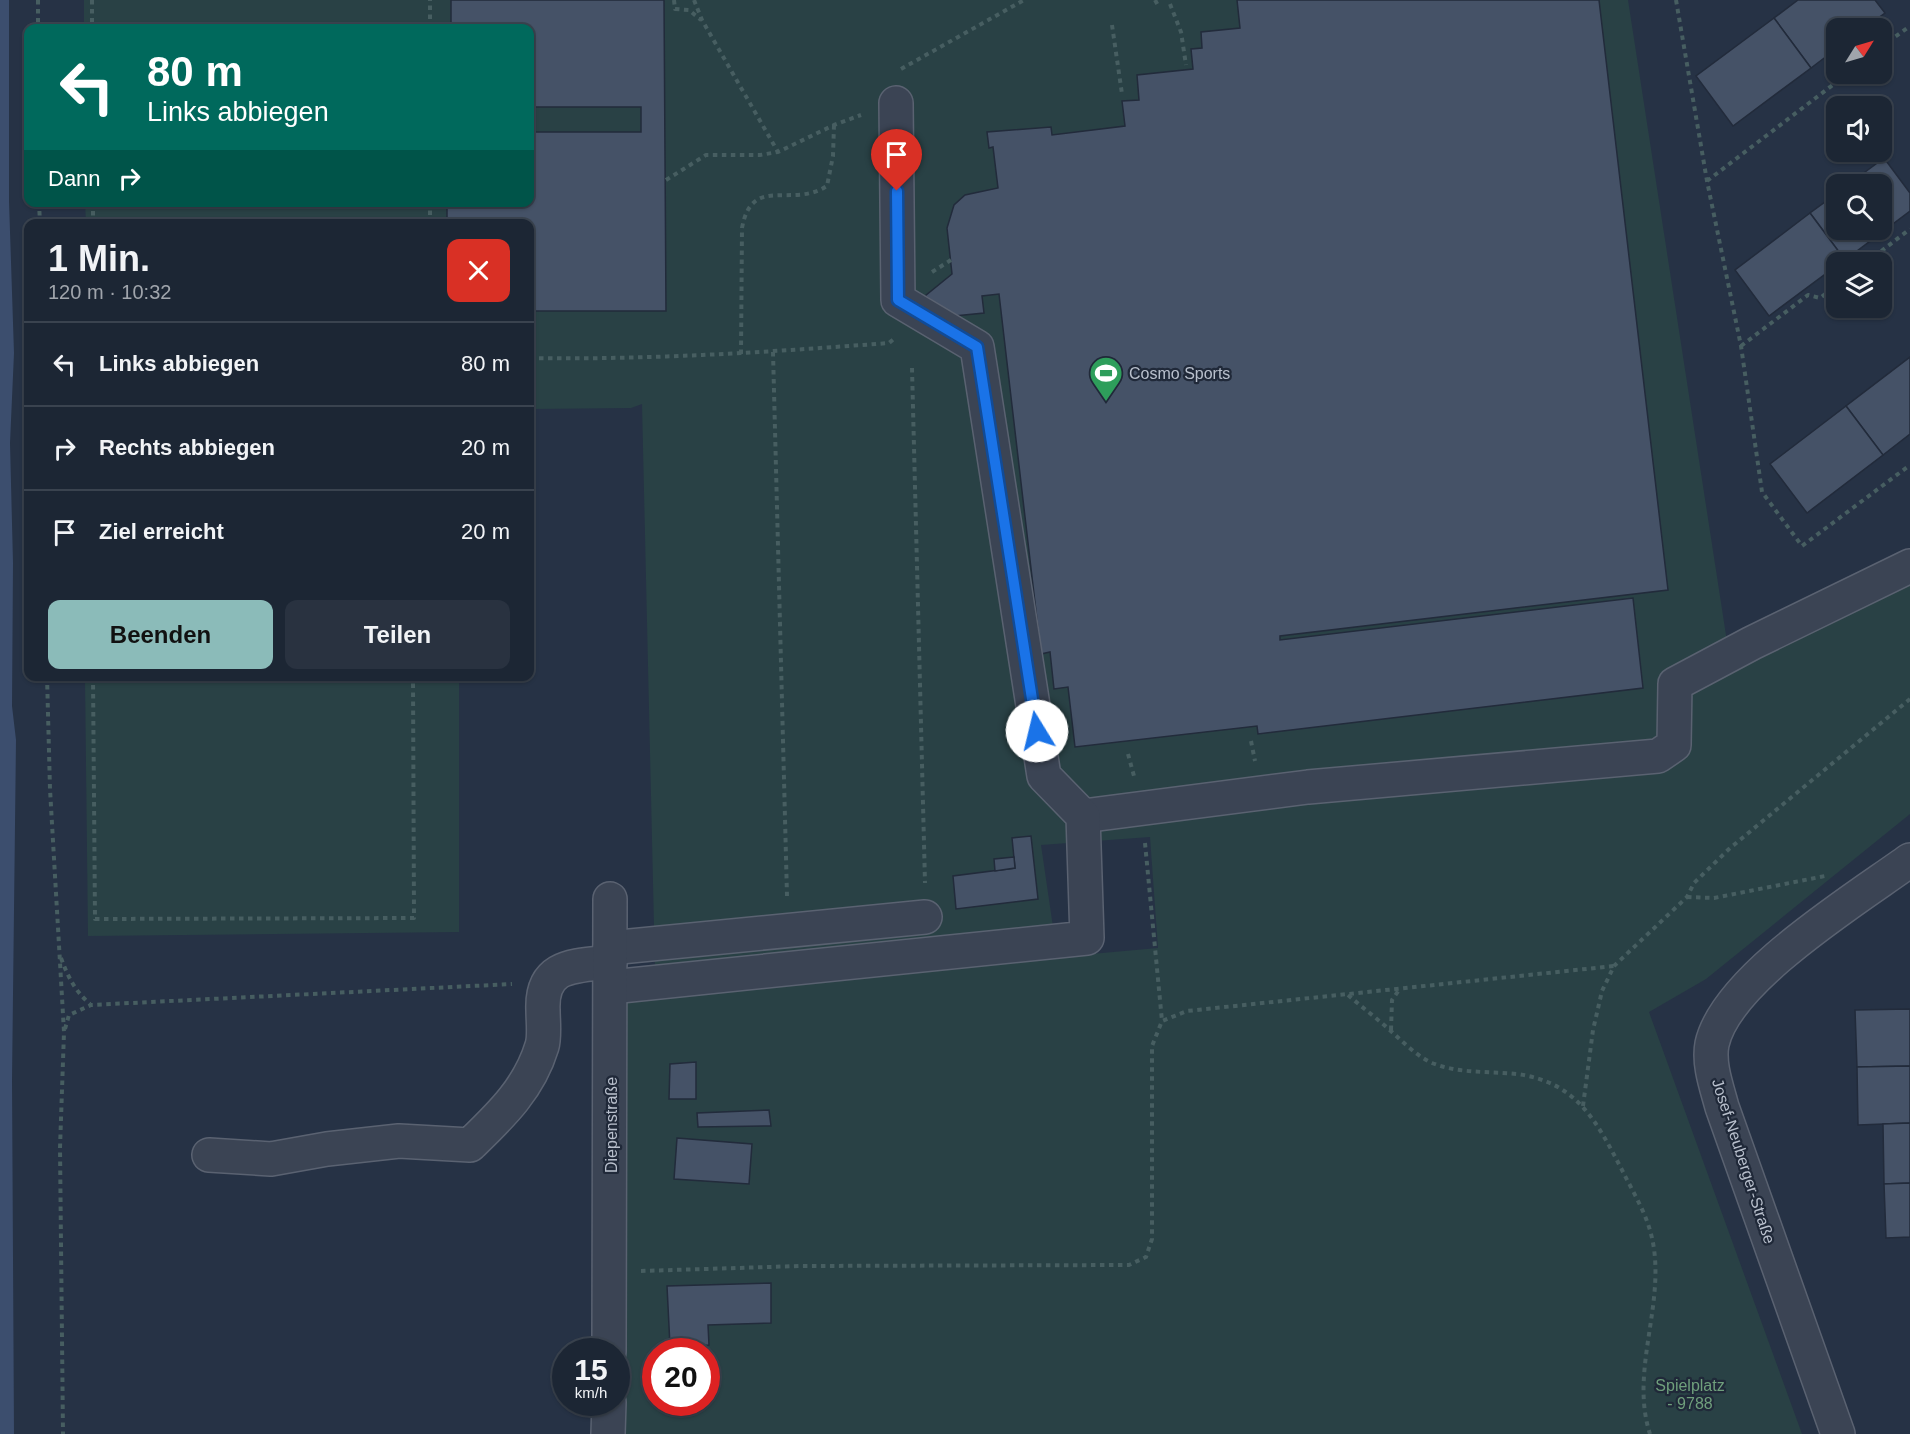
<!DOCTYPE html>
<html lang="de">
<head>
<meta charset="utf-8">
<style>
  body { margin:0; font-family:Helvetica,sans-serif; background:#293240; color:#f1f3f6; height:100vh; display:flex; flex-direction:column; font-size:22px; white-space:nowrap }
  * { box-sizing:border-box; margin:0 }
  p { font-size:20px; color:#a0a5ac }
  .icon { flex:none; width:33px; height:33px; fill:none; stroke:currentColor; stroke-width:2; stroke-linecap:round; stroke-linejoin:round }
  .map { position:relative; flex:1; overflow:hidden }
  .drawer { position:absolute; left:24px; top:219px; width:510px; height:462px; display:flex; flex-direction:column; background:#1c2634; border-radius:12px; box-shadow:0 2px 4px #0004,0 0 0 2px #3a434f }
  .drawer>* { flex:none }
  .banner { position:absolute; left:24px; top:24px; width:510px; height:183px; border-radius:12px; box-shadow:0 2px 4px #0004,0 0 0 2px #3a434f; background:#00695c; color:#fff; overflow:hidden }
  .needle { width:39px; rotate:53deg }
  .fabs { position:absolute; left:1826px; top:18px; display:grid; gap:12px }
  .fabs a { display:grid; place-items:center; width:66px; height:66px; border-radius:12px; background:#1c2634; box-shadow:0 2px 4px #0004,0 0 0 2px #3a434f; font-size:30px }
  .speed { position:absolute; left:552px; top:1338px; display:flex; gap:12px; font-size:30px; font-weight:700; text-align:center }
  .speed>* { display:grid; place-content:center; width:78px; height:78px; border-radius:50%; background:#1c2634; box-shadow:0 2px 4px #0004,0 0 0 2px #3a434f; line-height:1 }
  .speed small { font-size:15px; font-weight:400 }
  .speed .limit { border:9px solid #d22; background:#fff; color:#111 }
  .pin { position:absolute; display:grid; place-items:center; width:51px; height:51px; color:#fff; margin:-62px -26px; border-radius:50% 50% 50% 0; rotate:-45deg; box-shadow:0 0 6px #0007 }
  .pin .icon { rotate:45deg }
  .me { position:absolute; width:66px; margin:-33px; rotate:351deg; stroke-linejoin:round; filter:drop-shadow(0 0 4px #0008) }
  .turn { display:flex; align-items:center; gap:21px; height:126px; padding:0 24px; font-size:27px }
  .turn .icon { width:78px; height:78px; stroke-width:2.5 }
  .turn b { display:block; font-size:42px; line-height:51px }
  .then { display:flex; align-items:center; height:57px; padding:0 24px; background:#0003; gap:12px; font-size:22px }
  .round { display:grid; place-items:center; flex:none; width:63px; height:63px; border-radius:12px; background:#293240 }
  .summary { display:flex; align-items:center; justify-content:space-between; height:102px; padding:0 24px }
  h1 { font-size:36px; font-weight:800; line-height:45px }
  .cta { display:flex; gap:12px; margin-top:auto; padding:12px 24px }
  .cta a { flex:1; height:69px; border-radius:12px; background:#8bbbb9; color:#111; font-size:24px; font-weight:800; line-height:69px; text-align:center }
  .cta a+a { background:#293240; color:#f1f3f6 }
  ul { padding:0; list-style:none }
  li { display:flex; align-items:center; gap:18px; height:84px; padding:0 24px; border-top:2px solid #3a434f }
  li div { flex:1 }
  li b { display:block; font-size:22px }
  li em { font-style:normal }
  .map>svg:first-child { display:block }
  .green { fill:#294145; fill-rule:evenodd }
  .water { fill:#3c4e6e }
  .building { fill:#455267; stroke:#222b3b; stroke-width:1.5 }
  .lines { fill:none; stroke-linecap:round; stroke-linejoin:round }
  .minor-casing { stroke:#5a6271; stroke-width:36 }
  .path { stroke:#475e61; stroke-width:4; stroke-dasharray:4.5 4.5; stroke-linecap:butt }
  .minor { stroke:#3b4454; stroke-width:33 }
  .route-casing { stroke:#114b97; stroke-width:15 }
  .route { stroke:#1a73e8; stroke-width:10 }
  .labels { text-anchor:middle; stroke-width:4.5; stroke-linejoin:round; paint-order:stroke }
  .poi-label { font-size:16px; fill:#b9c0cd; stroke:#202939; text-anchor:start }
  .street-label { font-size:16px; fill:#b9c0cd; stroke:#202939 }
  .park-label { font-size:16px; fill:#6f9f7c; stroke:#202939 }
</style>
</head>
<body>
<div class="map">
<svg width="1910" height="1434" viewBox="0 0 1910 1434">
  <rect width="100%" height="100%" fill="#263245"/>
  <!-- green -->
  <g class="green">
    <path d="M84 0H1628L1730 661 1910 571V814L1706 979 1649 1012 1802 1434H626L622 1276V996L1158 948 1150 837 1041 845 1053 927 655 970 642 404 631 408 530 409V224L86 223 85 202H530V28H84ZM656 1352H706V1402H656Z"/>
    <polygon points="85,677 459,677 459,932 88,936"/>
  </g>
  <!-- water -->
  <polygon class="water" points="0,0 9,0 9,201 14,353 10,443 13,563 12,706 16,740 12,1080 14,1434 0,1434"/>
  <!-- building -->
  <g class="building">
    <polygon points="451,0 664,0 666,311 530,311 530,224 447,224 447,202 530,202 530,132 641,132 641,107 530,107 530,28 451,28"/>
    <polygon points="1237,0 1599,0 1668,590 1280,636 1280,640 1633,598 1643,688 1258,734 1257,726 1075,747 1068,687 1054,689 1050,652 1041,654 999,294 982,296 984,313 954,316 925,296 952,274 947,228 954,205 965,195 998,188 993,147 989,148 987,132 1051,127 1052,135 1125,126 1122,101 1139,100 1137,75 1193,69 1191,49 1202,48 1201,32 1240,28"/>
    <polygon points="1798,0 1875,0 1885,13 1864,28 1836,28 1836,49 1811,68 1774,18"/>
    <polygon points="1774,18 1811,68 1733,126 1696,76"/>
    <polygon points="1884,158 1910,193 1910,211 1845,260 1810,213 1836,194 1836,230 1881,230 1881,184 1849,184"/>
    <polygon points="1810,213 1845,260 1836,262 1836,266 1769,316 1735,270"/>
    <polygon points="1910,357 1910,434 1883,455 1846,406"/>
    <polygon points="530,378 534,379 534,406 530,406"/>
    <polygon points="1846,406 1883,455 1807,513 1770,464"/>
    <polygon points="1031,836 1038,899 956,909 953,876 1015,868 1012,838"/>
    <polygon points="1014,857 1015,868 995,871 994,859"/>
    <polygon points="1910,1009 1910,1066 1857,1067 1855,1010"/>
    <polygon points="696,1062 696,1099 669,1099 670,1064"/>
    <polygon points="1910,1066 1910,1123 1858,1125 1857,1067"/>
    <polygon points="769,1110 771,1126 698,1127 697,1113"/>
    <polygon points="1910,1123 1910,1183 1884,1184 1883,1124"/>
    <polygon points="677,1138 752,1144 749,1184 674,1179"/>
    <polygon points="1910,1183 1910,1237 1886,1238 1884,1184"/>
    <polygon points="771,1283 771,1323 708,1325 709,1345 670,1346 667,1286"/>
  </g>
  <g class="lines">
    <defs>
      <g id="minor">
        <polyline points="1083,816 1308,787 1658,756 1674,745 1675,684 1752,643 1910,566"/>
        <polyline points="610,948 925,917"/>
        <polyline points="611,987 1087,938 1083,816 1044,776 977,347 898,300 896,103"/>
        <path d="M209 1155 271 1159 327 1149 399 1141 470 1145C500 1116 529 1089 542 1046 545 1036 543 1021 543 1010 541 964 574 966 610 962"/>
        <polyline points="609,1352 610,899"/>
        <polyline points="608,1434 609,1402"/>
        <path d="M1838 1434 1722 1107C1717 1088 1708 1064 1712 1044 1726 979 1856 899 1910 860"/>
      </g>
    </defs>
    <!-- minor casing -->
    <use href="#minor" class="minor-casing"/>
    <!-- path -->
    <g class="path">
      <polyline points="38,0 38,28"/>
      <polyline points="92,0 92,28"/>
      <polyline points="674,0 675,9 689,10 701,20"/>
      <polyline points="694,0 702,20 778,152"/>
      <polyline points="1155,0 1159,7"/>
      <polyline points="1676,0 1707,181 1741,346 1762,492 1802,546 1910,465"/>
      <polyline points="1170,4 1181,32 1186,65"/>
      <polyline points="1112,25 1122,94"/>
      <polyline points="430,28 430,0"/>
      <polyline points="1881,47 1910,26"/>
      <polyline points="901,69 1024,0"/>
      <polyline points="666,180 706,155 760,155 778,152 834,125 861,115"/>
      <polyline points="1707,181 1847,74"/>
      <polyline points="39,202 40,224"/>
      <polyline points="93,202 93,224"/>
      <polyline points="430,224 430,202"/>
      <polyline points="1867,262 1910,229"/>
      <polyline points="932,272 951,260"/>
      <polyline points="1741,346 1808,295 1820,298 1836,286"/>
      <polyline points="773,352 787,896"/>
      <path d="M741 354 742 228C752 174 791 209 827 186L833 156 834 125"/>
      <path d="M530 358C650 360 769 352 889 343L895 338"/>
      <polyline points="912,368 925,883"/>
      <polyline points="47,676 50,789 64,1032 60,1148 63,1434"/>
      <polyline points="93,676 95,919 414,918 413,676"/>
      <polyline points="1251,741 1255,761"/>
      <polyline points="1128,754 1134,776"/>
      <polyline points="1145,843 1162,1021"/>
      <polyline points="1687,897 1714,898 1825,876"/>
      <path d="M61 958C68 977 75 991 90 1004"/>
      <path d="M1348 995C1363 1008 1379 1020 1393 1033 1405 1044 1417 1056 1432 1063 1460 1074 1488 1071 1517 1074 1577 1082 1597 1122 1622 1170 1631 1188 1643 1208 1649 1227 1671 1295 1628 1367 1650 1434"/>
      <polyline points="65,1029 69,1015 91,1005 512,984"/>
      <polyline points="1391,1030 1392,1000 1399,990"/>
      <polyline points="1583,1106 1593,1030 1602,991 1614,966 1687,897 1694,883 1729,849 1910,699"/>
      <polyline points="641,1271 800,1266 1129,1265 1146,1257 1152,1239 1152,1046 1162,1021 1187,1011 1614,966"/>
    </g>
    <!-- minor -->
    <use href="#minor" class="minor"/>
  </g>
  <g class="lines">
    <defs>
      <polyline id="route" points="897,191 898,300 977,347 1037,731"/>
    </defs>
    <!-- route casing -->
    <use href="#route" class="route-casing"/>
    <!-- route -->
    <use href="#route" class="route"/>
  </g>
  <!-- icons -->
  <defs>
    <symbol id="stadium-pin" viewBox="-11 -11 22 30"><path d="M0 17L-7.5 6A9.5 9.5 0 1 1 7.5 6Z" fill="#2e9e5b" stroke="#202939"/><path d="M0-5a6.5 5 0 1 0 0 10a6.5 5 0 1 0 0-10ZM-3.5-1.8h7v3.6h-7Z" fill="#fff"/></symbol>
  </defs>
  <g fill-rule="evenodd">
    <use href="#stadium-pin" x="1087" y="354" width="38" height="52"/>
  </g>
  <g class="labels">
    <!-- poi labels -->
    <g class="poi-label">
      <text x="1129" y="379">Cosmo Sports</text>
    </g>
    <!-- street labels -->
    <g class="street-label">
      <text transform="translate(611 1125) rotate(-90)" y="6">Diepenstraße</text>
      <text transform="translate(1744 1161) rotate(72)" y="6">Josef-Neuberger-Straße</text>
    </g>
    <!-- park labels -->
    <g class="park-label">
      <text x="1690" y="1391">Spielplatz<tspan x="1690" dy="18">- 9788</tspan></text>
    </g>
  </g>
</svg>
<div class="fabs">
<a><svg class="needle" viewBox="-14 -14 28 28"><path d="M0-13l5 13h-10z" fill="#e53935"/><path d="M0 13l5-13h-10z" fill="#a0a5ac"/></svg></a>
<a><svg class="icon" aria-label="sound" viewBox="0 0 24 24"><path d="M4 9h4l5-4v14l-5-4H4zM17 9q2 3 0 6"/></svg></a>
<a><svg class="icon" aria-label="search" viewBox="0 0 24 24"><circle cx="10" cy="10" r="6"/><path d="M15 15l6 6"/></svg></a>
<a><svg class="icon" aria-label="layers" viewBox="0 0 24 24"><path d="M12 4l9 5-9 5-9-5zM3 14l9 5 9-5"/></svg></a>
</div>
<div class="speed"><div>15<small>km/h</small></div><div class="limit">20</div></div>
<div class="pin" style="left:897px;top:191px;background:#d93025"><svg class="icon" aria-label="arrive" viewBox="0 0 24 24"><path d="M6 21V4h12l-3 4 3 4H6"/></svg></div>
<svg class="me" style="left:1037px;top:731px" viewBox="-20 -20 40 40"><circle r="19" fill="#fff"/><path d="M0-13L10 11 0 6-10 11z" fill="#1a73e8"/></svg>
<div class="banner">
<div class="turn"><svg class="icon" aria-label="left" viewBox="0 0 24 24"><path d="M17 20v-9H6M10 6l-5 5 5 5"/></svg><div><b>80 m</b>Links abbiegen</div></div>
<div class="then">Dann<svg class="icon" aria-label="right" viewBox="0 0 24 24"><path d="M7 20v-9h11M14 6l5 5-5 5"/></svg></div>
</div>
<section class="drawer">
<div class="summary"><div><h1>1 Min.</h1><p>120 m · 10:32</p></div><a class="round" style="background:#d93025;color:#fff"><svg class="icon" aria-label="close" viewBox="0 0 24 24"><path d="M6 6l12 12M18 6L6 18"/></svg></a></div>
<ul>
<li><svg class="icon" aria-label="left" viewBox="0 0 24 24"><path d="M17 20v-9H6M10 6l-5 5 5 5"/></svg><div><b>Links abbiegen</b></div><em>80 m</em></li>
<li><svg class="icon" aria-label="right" viewBox="0 0 24 24"><path d="M7 20v-9h11M14 6l5 5-5 5"/></svg><div><b>Rechts abbiegen</b></div><em>20 m</em></li>
<li><svg class="icon" aria-label="arrive" viewBox="0 0 24 24"><path d="M6 21V4h12l-3 4 3 4H6"/></svg><div><b>Ziel erreicht</b></div><em>20 m</em></li>
</ul>
<div class="cta"><a>Beenden</a><a>Teilen</a></div>
</section>
</div>
</body>
</html>
